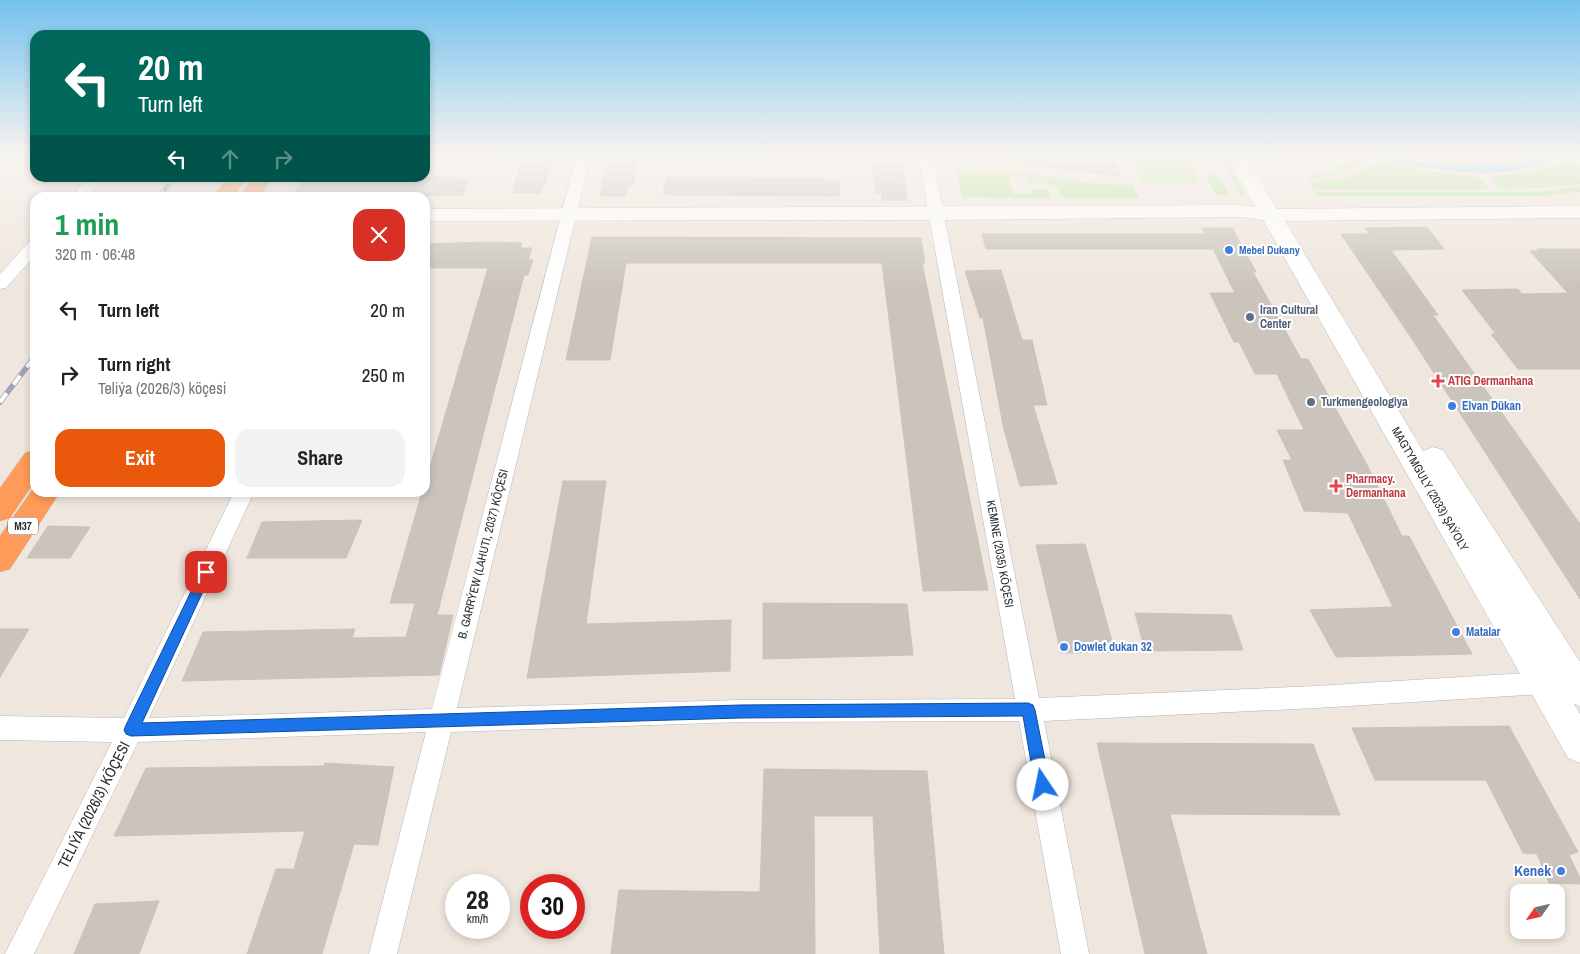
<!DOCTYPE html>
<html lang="en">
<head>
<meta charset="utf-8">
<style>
  body { margin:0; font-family:"Archivo Narrow",sans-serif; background:#f2f2f2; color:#222; height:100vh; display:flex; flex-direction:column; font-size:19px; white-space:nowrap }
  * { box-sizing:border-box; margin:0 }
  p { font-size:16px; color:#767676 }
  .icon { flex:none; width:28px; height:28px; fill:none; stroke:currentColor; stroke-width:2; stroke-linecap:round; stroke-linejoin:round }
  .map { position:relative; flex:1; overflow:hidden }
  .panel { position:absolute; left:30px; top:192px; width:400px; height:305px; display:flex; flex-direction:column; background:#fff; border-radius:15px; box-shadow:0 2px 8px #0003 }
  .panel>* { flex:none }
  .guide { position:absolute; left:30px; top:30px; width:400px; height:152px; border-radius:15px; box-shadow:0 2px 8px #0003; background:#00695c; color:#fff; overflow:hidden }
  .needle { width:32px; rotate:236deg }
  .fabs { position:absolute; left:1510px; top:884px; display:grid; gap:10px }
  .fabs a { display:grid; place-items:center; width:55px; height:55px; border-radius:10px; background:#fff; box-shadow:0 2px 8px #0003; font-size:25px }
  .speed { position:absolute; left:445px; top:874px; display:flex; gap:10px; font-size:25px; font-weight:700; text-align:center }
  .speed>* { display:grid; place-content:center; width:65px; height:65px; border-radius:50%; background:#fff; box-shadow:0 2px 8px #0003; line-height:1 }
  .speed small { font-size:12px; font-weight:400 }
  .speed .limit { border:8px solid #d22; background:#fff; color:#111 }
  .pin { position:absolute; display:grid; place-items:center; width:42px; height:42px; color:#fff; margin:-21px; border-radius:10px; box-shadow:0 2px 8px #0006 }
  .me { position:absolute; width:55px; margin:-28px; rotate:349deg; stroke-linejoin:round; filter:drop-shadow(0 0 4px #0008) }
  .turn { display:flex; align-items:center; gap:18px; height:105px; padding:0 25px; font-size:22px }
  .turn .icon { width:65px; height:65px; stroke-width:2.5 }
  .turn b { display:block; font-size:35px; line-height:42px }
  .lanes { display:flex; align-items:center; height:48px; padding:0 25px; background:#0003; justify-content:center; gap:25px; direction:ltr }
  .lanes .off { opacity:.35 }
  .round { display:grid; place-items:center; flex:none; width:52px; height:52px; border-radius:15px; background:#f2f2f2 }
  .head { display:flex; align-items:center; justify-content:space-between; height:85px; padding:0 25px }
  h1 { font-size:30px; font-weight:700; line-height:38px; color:#1e9e55 }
  .button { display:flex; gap:10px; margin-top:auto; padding:10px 25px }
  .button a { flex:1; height:58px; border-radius:15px; background:#ea580c; color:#fff; font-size:20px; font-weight:700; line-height:58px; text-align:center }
  .button a+a { background:#f2f2f2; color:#222 }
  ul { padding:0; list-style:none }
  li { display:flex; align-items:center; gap:15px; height:65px; padding:0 25px }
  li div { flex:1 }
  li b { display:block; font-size:19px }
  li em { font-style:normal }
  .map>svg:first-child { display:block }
  .green { fill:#b5e897 }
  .water { fill:#6ad6f7 }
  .building { fill:#cac4bd; stroke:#cac3b7 }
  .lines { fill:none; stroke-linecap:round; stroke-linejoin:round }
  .street-casing { stroke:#b2b5c1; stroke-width:1 }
  .secondary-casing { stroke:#b2b5c1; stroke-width:1 }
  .highway-casing { stroke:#c8c8c8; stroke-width:1 }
  .street { fill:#fff; fill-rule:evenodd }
  .secondary { fill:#fff; fill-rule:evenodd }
  .highway { fill:#ff9b58; fill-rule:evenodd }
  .rail-far1-casing { stroke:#a0a4b8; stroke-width:4.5 }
  .rail-casing { stroke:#a0a4b8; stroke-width:5.5 }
  .rail-far1 { stroke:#fff; stroke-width:3; stroke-dasharray:9; stroke-linecap:butt }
  .rail { stroke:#fff; stroke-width:4; stroke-dasharray:11; stroke-linecap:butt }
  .route { fill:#1a73e8; stroke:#114b97 }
  .shop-dot { fill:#3f7fe0; stroke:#fff; stroke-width:2 }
  .service-dot { fill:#5c6f8a; stroke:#fff; stroke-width:2 }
  .health-dot { fill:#e0444e; stroke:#fff; stroke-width:2 }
  .labels { text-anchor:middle; stroke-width:4; stroke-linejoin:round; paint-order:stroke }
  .far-shop-label { font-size:11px; font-weight:bold; fill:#366cbe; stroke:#fff; text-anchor:start }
  .shield { fill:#fff; stroke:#6b6b6b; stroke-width:1 }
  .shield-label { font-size:11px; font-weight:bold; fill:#2c2c2c }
  .service-label { font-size:12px; font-weight:bold; fill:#4e5e75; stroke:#fff; text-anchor:start }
  .health-label { font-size:12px; font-weight:bold; fill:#be3a42; stroke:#fff; text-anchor:start }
  .shop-label { font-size:12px; font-weight:bold; fill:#366cbe; stroke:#fff; text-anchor:start }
  .street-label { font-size:12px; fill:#2c2c2c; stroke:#fff }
  .near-street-label { font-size:15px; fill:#2c2c2c; stroke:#fff }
  .near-shop-label { font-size:15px; font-weight:bold; fill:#366cbe; stroke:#fff; text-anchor:end }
</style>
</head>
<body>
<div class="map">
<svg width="1580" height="954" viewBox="0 0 1580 954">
  <rect width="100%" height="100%" fill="#efe7de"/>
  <!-- green -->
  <g class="green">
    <polygon points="1218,154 1223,154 1245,195 1241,195"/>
    <polygon points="1131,156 1186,157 1199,183 1142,183"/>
    <path d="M1354 157 1365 161C1349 171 1324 184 1305 177L1334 170Z"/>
    <polygon points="1565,161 1580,165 1580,184 1534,188 1499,189 1488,176 1535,171"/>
    <polygon points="1383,162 1427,171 1478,176 1489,189 1314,189 1309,182 1347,177 1377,163"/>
    <polygon points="956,170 1016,171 1089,183 1133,185 1139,198 1062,198 1058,188 1046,183 1028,183 1026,175 1008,175 1013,194 1031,194 1030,189 1047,189 1050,198 962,197"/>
    <polygon points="1205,175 1219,175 1229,195 1216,195"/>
    <polygon points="1580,187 1580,192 1540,196 1318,196 1316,192 1537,192"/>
  </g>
  <!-- water -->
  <path class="water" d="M1377 154H1383L1402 161 1407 159 1423 164 1427 161 1443 165 1447 163 1465 166 1467 164 1485 166 1486 163 1503 165 1505 163 1521 164 1522 161 1530 160 1537 162 1538 159 1545 158 1544 154 1553 155 1555 159C1505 183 1431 171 1380 158Z"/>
  <!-- building -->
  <g class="building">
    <polygon points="525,154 553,154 552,156 554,156 544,187 542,187 540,193 514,193 515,190 512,190"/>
    <polygon points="609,154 639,154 633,185 629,185 625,196 601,196 602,193 600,193"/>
    <polygon points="871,154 901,154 907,200 882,200 881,193 876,193"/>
    <polygon points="1019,154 1112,154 1121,176 1018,164"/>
    <polygon points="455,177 454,180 468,179 463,195 292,196 303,178"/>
    <polygon points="666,177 824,178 824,180 840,180 839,196 670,195 663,194"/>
    <polygon points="1427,227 1444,249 1391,250 1438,315 1433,315 1580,524 1580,599 1412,339 1341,234 1369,234 1365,228"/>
    <polygon points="1202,228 1232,228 1256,272 1253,272 1301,359 1308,359 1366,463 1402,536 1409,536 1472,654 1336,657 1310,610 1393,607 1348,513 1304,511 1283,460 1292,460 1277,430 1304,430 1277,374 1255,374 1239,342 1234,342 1210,293 1235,293 1213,249 986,249 982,234 1205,234"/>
    <polygon points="592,237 921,238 925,263 922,263 988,590 923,591 882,263 626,263 610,360 566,360"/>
    <polygon points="489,242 522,243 520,248 532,248 528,260 533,260 528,275 524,275 437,615 453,615 439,675 182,681 203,632 355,629 352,638 406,637 415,603 390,603 422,492 425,492 425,484 488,268 425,268 425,244"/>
    <polygon points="1537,249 1580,249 1580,369 1518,369 1491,334 1496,334 1462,290 1518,289 1522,294 1568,293 1530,251 1538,251"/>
    <polygon points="1001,270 1022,340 1032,340 1047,405 1033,405 1057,484 1020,486 1004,430 983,318 980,318 965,271"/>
    <polygon points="563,481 606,481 586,624 731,620 730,671 527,678"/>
    <polygon points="362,520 346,558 247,558 262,522"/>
    <polygon points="48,526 90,527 70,558 27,558"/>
    <polygon points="1085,544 1115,652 1061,653 1036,545"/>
    <polygon points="763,603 907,604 913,655 763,659"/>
    <polygon points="1135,613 1231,615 1243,650 1145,651"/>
    <polygon points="0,629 29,629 0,677"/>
    <polygon points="1509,726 1578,852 1569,855 1580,878 1580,884 1549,883 1537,854 1523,853 1486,780 1375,780 1352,728"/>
    <polygon points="1097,743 1313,744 1340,815 1170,814 1207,954 1145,954"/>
    <polygon points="325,763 394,767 378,845 354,844 322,954 247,954 276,869 294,869 305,831 114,836 146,768 324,766"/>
    <polygon points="764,769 927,771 944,954 880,954 873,816 814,816 815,954 611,954 619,890 760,892"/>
    <polygon points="159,901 139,954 74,954 95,904"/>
  </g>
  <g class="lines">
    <defs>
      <g id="street">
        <polygon points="577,154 591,154 457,708 740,700 1015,699 918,154 932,154 1039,698 1316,686 1543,672 1580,672 1580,694 1543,694 1316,708 1044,721 1089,954 1061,954 1019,721 740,722 451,732 397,954 369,954 426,732 138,742 34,954 5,954 112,742 0,740 0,716 124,718 234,492 254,492 149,718 432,709"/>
        <polygon points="88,178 102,178 86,198 70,198"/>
        <polygon points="35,240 35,255 6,288 0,289 0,274 29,242"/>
      </g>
      <polygon id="secondary" points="1226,154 1244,154 1277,209 1580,206 1580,218 1285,221 1423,451 1433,447 1443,450 1580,662 1580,706 1574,704 1580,714 1580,763 1568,758 1263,220 1241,217 937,220 425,221 425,209 1241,205 1255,207"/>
      <g id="highway">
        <polygon points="227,178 247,178 233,198 212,198"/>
        <polygon points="252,178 272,178 259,198 238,198"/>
        <polygon points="35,450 35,481 10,518 0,521 0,488 25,453"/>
        <polygon points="35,486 35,492 60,492 10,569 0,572 0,536"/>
      </g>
    </defs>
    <!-- street casing -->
    <use href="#street" class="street-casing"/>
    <!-- secondary casing -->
    <use href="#secondary" class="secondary-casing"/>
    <!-- highway casing -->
    <use href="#highway" class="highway-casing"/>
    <!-- street -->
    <use href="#street" class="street"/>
    <!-- secondary -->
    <use href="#secondary" class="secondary"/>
    <!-- highway -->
    <use href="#highway" class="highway"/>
    <defs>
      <g id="rail-far1">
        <polyline points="158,198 174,178"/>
        <polyline points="32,360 35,357"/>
      </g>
      <polyline id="rail" points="0,402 33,359"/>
    </defs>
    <!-- rail-far1 casing -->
    <use href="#rail-far1" class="rail-far1-casing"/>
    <!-- rail casing -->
    <use href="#rail" class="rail-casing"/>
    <!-- rail-far1 -->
    <use href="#rail-far1" class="rail-far1"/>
    <!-- rail -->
    <use href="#rail" class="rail"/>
  </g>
  <!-- sky -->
  <linearGradient id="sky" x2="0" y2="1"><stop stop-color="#75c2ee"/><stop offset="0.54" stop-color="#f8f4f0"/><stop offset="1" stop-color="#f8f4f0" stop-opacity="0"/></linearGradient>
  <rect width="1580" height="287" fill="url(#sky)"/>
  <!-- route -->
  <polygon class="route" points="206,567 210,569 212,572 142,723 740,705 1028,703 1033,705 1035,710 1050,785 1048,790 1043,792 1038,790 1035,785 1023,716 740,718 131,736 126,734 124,730 126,725 202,569"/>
  <!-- markers -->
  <g class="shop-dot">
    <circle cx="1229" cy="250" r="5"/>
    <circle cx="1452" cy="406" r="5"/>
    <circle cx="1456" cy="632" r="5"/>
    <circle cx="1064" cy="647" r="5"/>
    <circle cx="1561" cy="871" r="5"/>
  </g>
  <g class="service-dot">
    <circle cx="1250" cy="317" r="5"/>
    <circle cx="1311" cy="402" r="5"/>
  </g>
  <g class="health-dot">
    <path d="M1435.5 373.5h5v5h5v5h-5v5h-5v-5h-5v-5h5z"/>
    <path d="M1333.5 478.5h5v5h5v5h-5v5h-5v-5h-5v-5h5z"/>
  </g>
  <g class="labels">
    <!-- far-shop labels -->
    <g class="far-shop-label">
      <text x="1239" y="254">Mebel Dukany</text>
    </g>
    <!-- shield labels -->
    <rect class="shield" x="8" y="517.5" width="30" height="17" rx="4"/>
    <g class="shield-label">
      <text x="23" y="530">M37</text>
    </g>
    <!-- service labels -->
    <g class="service-label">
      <text x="1260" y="314">Iran Cultural<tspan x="1260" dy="14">Center</tspan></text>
      <text x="1321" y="406">Turkmengeologiya</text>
    </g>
    <!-- health labels -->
    <g class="health-label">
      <text x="1448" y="385">ATIG Dermanhana</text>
      <text x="1346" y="483">Pharmacy.<tspan x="1346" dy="14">Dermanhana</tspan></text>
    </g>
    <!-- shop labels -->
    <g class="shop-label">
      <text x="1462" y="410">Elvan Dükan</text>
      <text x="1466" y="636">Matalar</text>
      <text x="1074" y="651">Dowlet dukan 32</text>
    </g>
    <!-- street labels -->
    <g class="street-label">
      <text transform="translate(1430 489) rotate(60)" y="4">MAGTYMGULY (2033) ŞAÝOLY</text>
      <text transform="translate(483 554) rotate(-76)" y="4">B. GARRÝEW (LAHUTI, 2037) KÖÇESI</text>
      <text transform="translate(1000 554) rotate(80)" y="4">KEMINE (2035) KÖÇESI</text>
    </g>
    <!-- near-street labels -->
    <g class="near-street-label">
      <text transform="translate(94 805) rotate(-63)" y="5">TELIÝA (2026/3) KÖÇESI</text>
    </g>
    <!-- near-shop labels -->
    <g class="near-shop-label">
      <text x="1551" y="876">Kenek</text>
    </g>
  </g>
</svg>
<div class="fabs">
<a><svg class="needle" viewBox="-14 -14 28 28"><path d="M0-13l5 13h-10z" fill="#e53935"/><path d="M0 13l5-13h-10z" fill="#767676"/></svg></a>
</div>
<div class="speed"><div>28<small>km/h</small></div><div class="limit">30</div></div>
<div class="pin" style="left:206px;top:572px;background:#d93025"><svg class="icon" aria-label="arrive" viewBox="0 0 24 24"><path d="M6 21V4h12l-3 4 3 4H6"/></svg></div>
<svg class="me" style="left:1043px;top:785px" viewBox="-20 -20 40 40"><circle r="19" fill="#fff"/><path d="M0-13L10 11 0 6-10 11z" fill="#1a73e8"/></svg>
<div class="guide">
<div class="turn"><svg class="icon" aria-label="left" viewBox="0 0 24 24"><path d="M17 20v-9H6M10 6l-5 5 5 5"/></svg><div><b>20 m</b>Turn left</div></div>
<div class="lanes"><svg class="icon" aria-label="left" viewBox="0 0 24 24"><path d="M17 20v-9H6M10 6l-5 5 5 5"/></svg><svg class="icon off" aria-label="ahead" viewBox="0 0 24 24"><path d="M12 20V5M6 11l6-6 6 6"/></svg><svg class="icon off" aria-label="right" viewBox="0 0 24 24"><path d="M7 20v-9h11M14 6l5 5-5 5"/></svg></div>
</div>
<section class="panel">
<div class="head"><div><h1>1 min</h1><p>320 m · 06:48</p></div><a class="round" style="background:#d93025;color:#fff"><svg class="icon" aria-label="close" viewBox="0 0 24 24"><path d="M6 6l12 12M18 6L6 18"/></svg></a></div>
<ul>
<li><svg class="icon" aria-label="left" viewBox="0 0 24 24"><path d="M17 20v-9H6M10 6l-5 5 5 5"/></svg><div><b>Turn left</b></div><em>20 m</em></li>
<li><svg class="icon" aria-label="right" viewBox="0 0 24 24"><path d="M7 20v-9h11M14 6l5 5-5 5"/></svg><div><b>Turn right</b><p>Teliýa (2026/3) köçesi</p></div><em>250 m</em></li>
</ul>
<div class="button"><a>Exit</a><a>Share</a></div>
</section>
</div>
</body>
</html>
